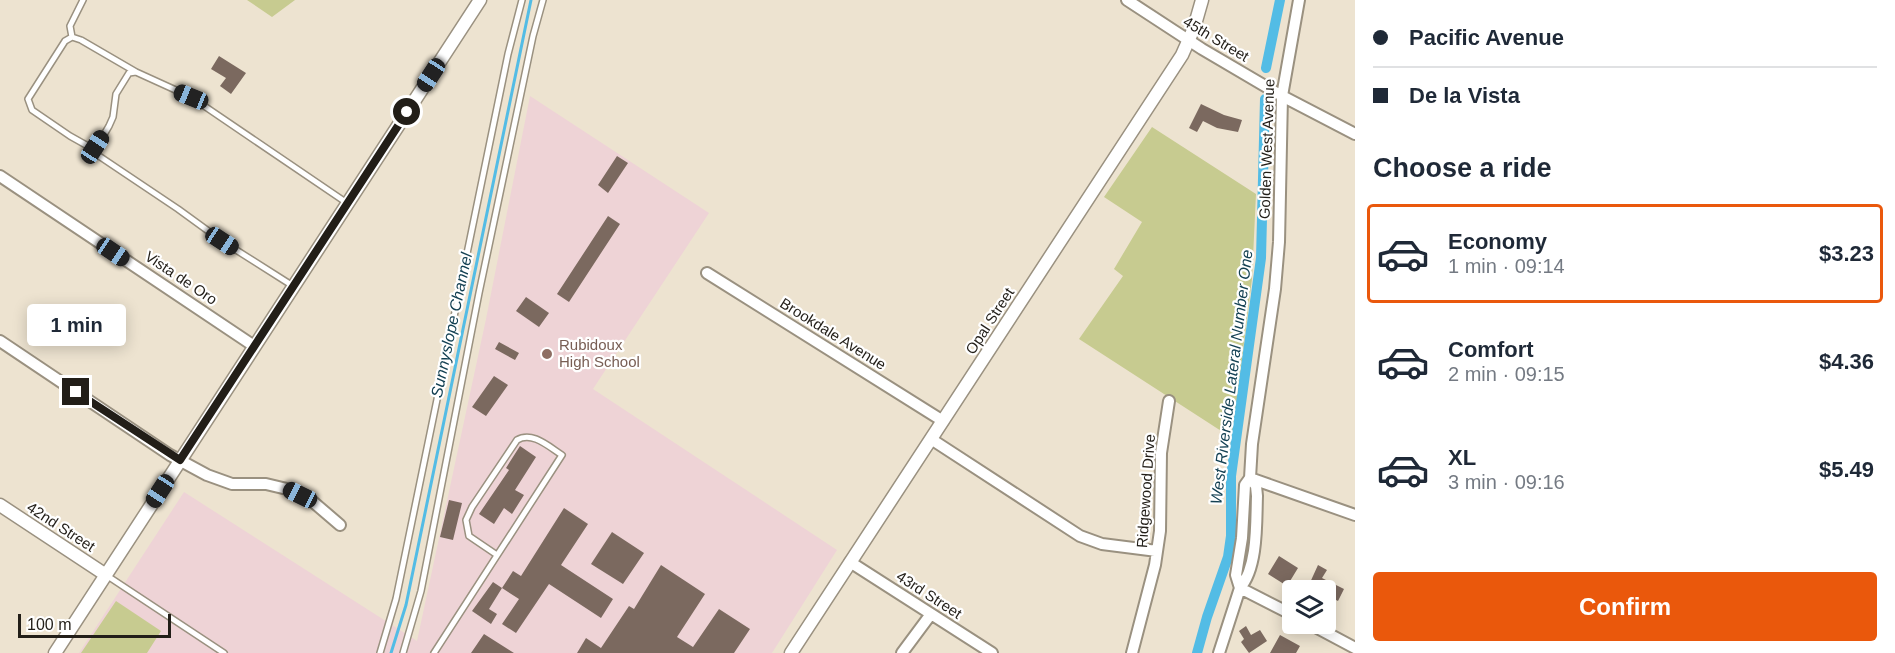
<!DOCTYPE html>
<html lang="en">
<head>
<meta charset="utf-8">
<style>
	:root { --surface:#fff; --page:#f2f2f3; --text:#1f2937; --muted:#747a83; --line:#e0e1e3; --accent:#ea580c }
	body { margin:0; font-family:Arial,sans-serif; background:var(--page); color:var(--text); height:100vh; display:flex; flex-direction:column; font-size:22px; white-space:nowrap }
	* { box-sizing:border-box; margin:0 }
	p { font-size:20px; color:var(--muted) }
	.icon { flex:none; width:33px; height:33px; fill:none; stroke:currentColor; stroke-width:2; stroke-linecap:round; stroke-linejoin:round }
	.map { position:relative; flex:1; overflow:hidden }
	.drawer { display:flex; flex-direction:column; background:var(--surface); width:540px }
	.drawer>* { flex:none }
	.banner { display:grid; align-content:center; height:132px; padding:0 18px; background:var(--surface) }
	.fabs { position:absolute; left:1282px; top:580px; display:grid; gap:12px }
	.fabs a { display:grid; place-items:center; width:54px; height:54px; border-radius:6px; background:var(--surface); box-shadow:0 3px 15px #0003; font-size:30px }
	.scale { position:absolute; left:18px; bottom:15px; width:153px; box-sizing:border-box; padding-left:6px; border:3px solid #221e18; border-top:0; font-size:16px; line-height:21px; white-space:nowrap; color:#221e18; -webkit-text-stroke:4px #fff; paint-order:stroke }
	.end { position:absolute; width:27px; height:27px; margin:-14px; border:8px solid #221e18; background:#fff; box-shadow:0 0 0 3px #fff }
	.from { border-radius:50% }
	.bubble { position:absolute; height:42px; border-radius:6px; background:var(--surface); box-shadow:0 3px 15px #0003; font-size:20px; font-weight:700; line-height:42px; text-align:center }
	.car { position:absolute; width:18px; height:36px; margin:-18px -9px; border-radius:8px; box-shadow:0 0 4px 2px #0007; background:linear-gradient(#222 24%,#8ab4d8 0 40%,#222 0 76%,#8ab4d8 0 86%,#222 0) }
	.banner b { display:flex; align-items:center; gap:21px; height:57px; font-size:22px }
	.banner b+b { border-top:2px solid var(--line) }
	.banner i { width:15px; height:15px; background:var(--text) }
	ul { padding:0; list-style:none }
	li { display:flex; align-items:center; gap:18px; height:99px; margin:0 12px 9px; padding:0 6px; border:3px solid transparent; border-radius:6px }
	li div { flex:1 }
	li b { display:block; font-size:22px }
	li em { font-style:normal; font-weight:700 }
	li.active { border-color:var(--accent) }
	li>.icon { width:54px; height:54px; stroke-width:1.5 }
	h2 { padding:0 18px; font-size:27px; line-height:72px }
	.cta { display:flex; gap:12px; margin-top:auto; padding:12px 18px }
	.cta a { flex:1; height:69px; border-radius:6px; background:var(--accent); color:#fff; font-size:24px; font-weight:700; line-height:69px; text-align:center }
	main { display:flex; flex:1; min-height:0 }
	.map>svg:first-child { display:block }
	.education { fill:#eed3d6 }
	.green { fill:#c7cb90 }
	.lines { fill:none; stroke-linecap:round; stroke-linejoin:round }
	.stream { stroke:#53bce5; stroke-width:3 }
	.canal { stroke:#53bce5; stroke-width:10 }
	.building { fill:#7b695f }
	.service-casing { stroke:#9a9180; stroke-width:8 }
	.minor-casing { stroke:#9a9180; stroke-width:14 }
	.tertiary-casing { stroke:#9a9180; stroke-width:15 }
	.service { stroke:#fff; stroke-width:5 }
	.minor { stroke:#fff; stroke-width:10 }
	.tertiary { stroke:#fff; stroke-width:12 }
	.route { stroke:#221e18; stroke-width:8 }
	.education-dot { fill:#8d6e63; stroke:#fff; stroke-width:2 }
	.labels { text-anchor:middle; stroke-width:4.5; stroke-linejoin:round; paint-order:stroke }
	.street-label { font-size:15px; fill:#221e18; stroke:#fff }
	.education-label { font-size:15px; fill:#785e54; stroke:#fff; text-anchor:start }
	.water-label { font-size:16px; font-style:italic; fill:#144153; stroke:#fff }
</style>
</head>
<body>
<main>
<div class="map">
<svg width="1355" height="653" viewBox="0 0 1355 653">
	<rect width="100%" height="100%" fill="#ede3d0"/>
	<path class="education" d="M530,96L709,213L593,389L837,550L772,653H79L184,492L417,641L486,319Z"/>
	<path class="green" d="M247,0H295L272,17Z
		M1152,127L1256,194L1252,279L1232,438L1079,339L1123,276L1114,269L1142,222L1104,197Z
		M116,601L161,631L147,653H81Z"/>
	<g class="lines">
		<path class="stream" d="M391,653L406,605L531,0"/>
		<path class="canal" d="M1266,68L1280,0
			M1197,653L1207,617L1228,557L1231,536V476L1261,258L1265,99"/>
	</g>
	<path class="building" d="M219,56L246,73L231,94L220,86L226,78L211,69Z
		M1201,104L1224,115L1242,120L1238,132L1217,128L1203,121L1197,132L1189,128Z
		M617,156L628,163L608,193L598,185Z
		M608,216L620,224L569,302L557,294Z
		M526,297L549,313L539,327L516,311Z
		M499,342L519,353L515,360L495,349Z
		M494,376L508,385L486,416L472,407Z
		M520,446L536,457L515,490L524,495L512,514L504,508L494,524L479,514L509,470L506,468Z
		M449,500L462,503L453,540L440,537Z
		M564,508L588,524L561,565L613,599L601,618L549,584L516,633L502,624L519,599L502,588L513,571L521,576Z
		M612,532L644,553L623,584L591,564Z
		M1279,556L1298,568L1287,586L1268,574Z
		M661,565L705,594L677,637L693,647L719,609L750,629L734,653H577L586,638L601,648L629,606L634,609Z
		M1318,565L1327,570L1322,578L1344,589L1338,601L1326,595V591H1316L1308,587Z
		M493,582L502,588L489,609L497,614L491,624L472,611Z
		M1246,626L1251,635L1260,630L1267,641L1249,653L1241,642L1244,639L1239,631Z
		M484,634L514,653H471Z
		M1280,635L1300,646L1296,653H1270Z"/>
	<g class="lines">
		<defs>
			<path id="service" d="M72,37L70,26L83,0
				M95,150L109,126L113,117L116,94L129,73L136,72
				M293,286L222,241L178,209L96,154L95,150L70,136L32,110L28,99L65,41L72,37L81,40L136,72L191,97L347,203
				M106,575L224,653
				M380,653L396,599L508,54L522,0
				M403,653L421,591L479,293L533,36L543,0
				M434,653L562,455C548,446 532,431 517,440L472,507L466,520L469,536L497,555"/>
			<path id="minor" d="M1127,0L1202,49L1282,96L1355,134
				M0,176L254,346
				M707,273L943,421
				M0,341L170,455L207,475L232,484H266L287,489L312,501L340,525
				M931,439L1080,536L1102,544L1157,551
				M1250,478L1355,515
				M850,562L992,653
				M1240,588L1236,575L1242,538L1245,485L1250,478L1252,444L1275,289L1279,242L1282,96L1299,0
				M1240,588L1293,615
				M1310,624L1355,648
				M902,653L931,614
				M1132,653L1155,565L1160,531L1161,453L1169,401
				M1219,653L1240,588C1258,567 1256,523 1257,496L1256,486L1250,478"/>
			<path id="tertiary" d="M0,505L106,575
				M55,653L480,0
				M791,653L1182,55L1194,28L1202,0"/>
		</defs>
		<use href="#service" class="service-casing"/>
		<use href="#minor" class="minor-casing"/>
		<use href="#tertiary" class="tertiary-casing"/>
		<use href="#service" class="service"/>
		<use href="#minor" class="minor"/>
		<use href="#tertiary" class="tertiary"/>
	</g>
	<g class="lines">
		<path class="route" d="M76,392L180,460L407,112"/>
	</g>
	<circle class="education-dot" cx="547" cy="354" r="6"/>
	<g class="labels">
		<g class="street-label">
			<text transform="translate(1216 39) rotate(31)" y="5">45th Street</text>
			<text transform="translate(1267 149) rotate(-88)" y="5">Golden West Avenue</text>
			<text transform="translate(181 278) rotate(34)" y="5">Vista de Oro</text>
			<text transform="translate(990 321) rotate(-57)" y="5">Opal Street</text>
			<text transform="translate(833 334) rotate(32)" y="5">Brookdale Avenue</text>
			<text transform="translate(1146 491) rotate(-86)" y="5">Ridgewood Drive</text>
			<text transform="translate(61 527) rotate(33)" y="5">42nd Street</text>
			<text transform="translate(929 595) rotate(33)" y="5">43rd Street</text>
		</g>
		<g class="education-label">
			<text x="559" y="350">Rubidoux<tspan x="559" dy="17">High School</tspan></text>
		</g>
		<g class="water-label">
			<text transform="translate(451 325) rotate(-78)" y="6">Sunnyslope Channel</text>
			<text transform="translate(1231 377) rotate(-83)" y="6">West Riverside Lateral Number One</text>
		</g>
	</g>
</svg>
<div class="fabs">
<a><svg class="icon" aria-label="layers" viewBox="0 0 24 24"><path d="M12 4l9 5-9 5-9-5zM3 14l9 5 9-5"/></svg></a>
</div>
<div class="scale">100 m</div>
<i class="end from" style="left:407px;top:112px"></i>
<i class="end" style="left:76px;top:392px"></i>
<div class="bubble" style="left:27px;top:304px;width:99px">1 min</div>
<i class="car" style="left:431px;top:75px;rotate:213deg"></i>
<i class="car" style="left:191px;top:97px;rotate:292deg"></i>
<i class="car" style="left:95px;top:147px;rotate:33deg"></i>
<i class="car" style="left:222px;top:241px;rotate:123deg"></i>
<i class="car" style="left:113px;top:252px;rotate:124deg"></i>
<i class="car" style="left:160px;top:491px;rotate:213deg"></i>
<i class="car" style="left:300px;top:495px;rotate:296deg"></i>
</div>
<section class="drawer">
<div class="banner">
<b><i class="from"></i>Pacific Avenue</b>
<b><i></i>De la Vista</b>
</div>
<h2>Choose a ride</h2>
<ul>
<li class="active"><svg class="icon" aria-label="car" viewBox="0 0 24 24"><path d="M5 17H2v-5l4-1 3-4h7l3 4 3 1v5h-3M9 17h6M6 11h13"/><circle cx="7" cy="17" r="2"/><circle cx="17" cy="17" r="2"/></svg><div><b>Economy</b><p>1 min · 09:14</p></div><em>$3.23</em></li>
<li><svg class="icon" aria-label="car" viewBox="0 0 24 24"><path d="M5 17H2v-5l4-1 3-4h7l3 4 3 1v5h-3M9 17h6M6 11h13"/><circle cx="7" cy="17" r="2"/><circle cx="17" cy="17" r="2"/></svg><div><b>Comfort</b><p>2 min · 09:15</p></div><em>$4.36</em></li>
<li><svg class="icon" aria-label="car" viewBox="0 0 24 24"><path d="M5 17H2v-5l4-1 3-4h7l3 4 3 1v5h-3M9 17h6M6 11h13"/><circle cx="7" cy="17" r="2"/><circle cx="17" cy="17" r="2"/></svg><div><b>XL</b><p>3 min · 09:16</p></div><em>$5.49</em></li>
</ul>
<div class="cta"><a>Confirm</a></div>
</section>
</main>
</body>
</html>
